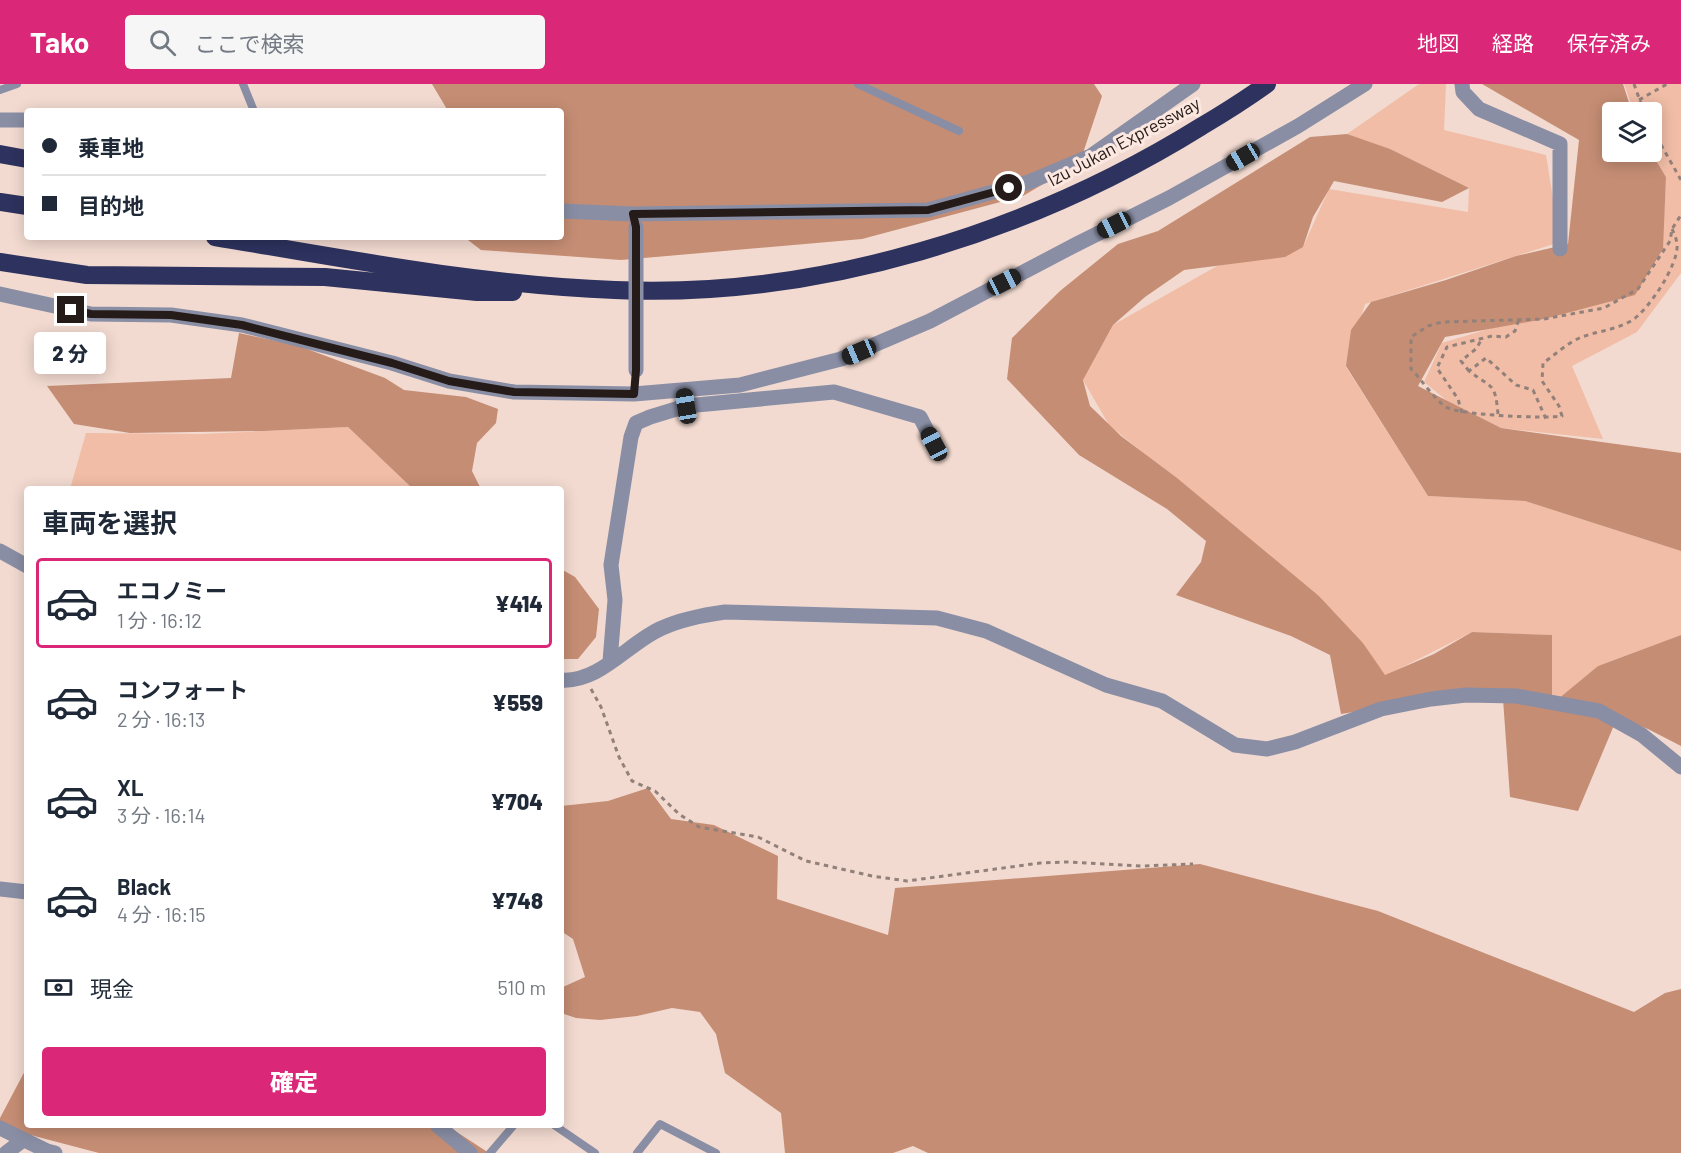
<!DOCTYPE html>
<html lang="ja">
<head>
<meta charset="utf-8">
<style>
	:root { --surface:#fff; --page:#f6f6f7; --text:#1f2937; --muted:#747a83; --line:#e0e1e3; --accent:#db2777 }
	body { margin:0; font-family:Barlow,"Noto Sans JP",sans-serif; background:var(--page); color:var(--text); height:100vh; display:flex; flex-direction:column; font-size:22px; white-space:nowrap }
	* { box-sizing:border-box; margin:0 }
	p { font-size:20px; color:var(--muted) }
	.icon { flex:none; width:33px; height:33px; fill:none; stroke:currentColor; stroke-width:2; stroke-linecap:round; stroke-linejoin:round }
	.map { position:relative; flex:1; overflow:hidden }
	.drawer { position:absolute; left:24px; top:402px; width:540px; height:642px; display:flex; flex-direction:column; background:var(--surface); border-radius:6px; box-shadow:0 3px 15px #0003 }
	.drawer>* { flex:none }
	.top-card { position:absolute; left:24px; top:24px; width:540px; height:132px; border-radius:6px; box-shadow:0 3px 15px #0003; display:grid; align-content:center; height:132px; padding:0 18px; background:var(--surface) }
	.buttons { position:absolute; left:1602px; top:18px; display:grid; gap:12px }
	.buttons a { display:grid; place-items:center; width:60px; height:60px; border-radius:6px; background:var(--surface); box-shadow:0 3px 15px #0003; font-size:30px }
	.end { position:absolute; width:27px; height:27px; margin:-14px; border:8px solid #251c19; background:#fff; box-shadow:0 0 0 3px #fff }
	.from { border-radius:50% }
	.bubble { position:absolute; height:42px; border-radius:6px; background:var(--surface); box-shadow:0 3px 15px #0003; font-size:20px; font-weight:800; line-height:42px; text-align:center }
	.car { position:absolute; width:18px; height:36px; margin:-18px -9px; border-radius:8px; box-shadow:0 0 4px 2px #0007; background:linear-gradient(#222 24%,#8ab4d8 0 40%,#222 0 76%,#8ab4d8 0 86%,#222 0) }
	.top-card b { display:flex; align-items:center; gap:21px; height:57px; font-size:22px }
	.top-card b+b { border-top:2px solid var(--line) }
	.top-card i { width:15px; height:15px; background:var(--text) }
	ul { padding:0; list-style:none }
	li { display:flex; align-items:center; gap:18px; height:90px; margin:0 12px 9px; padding:0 6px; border:3px solid transparent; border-radius:6px }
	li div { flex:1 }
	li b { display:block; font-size:22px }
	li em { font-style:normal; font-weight:800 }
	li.current { border-color:var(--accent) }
	li>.icon { width:54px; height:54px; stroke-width:1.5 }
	h2 { padding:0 18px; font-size:27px; line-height:72px }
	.pay { display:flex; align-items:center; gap:15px; height:66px; padding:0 18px; font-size:22px }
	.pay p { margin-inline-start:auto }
	.primary-button { display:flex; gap:12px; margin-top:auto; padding:12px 18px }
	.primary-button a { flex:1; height:69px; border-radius:6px; background:var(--accent); color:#fff; font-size:24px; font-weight:800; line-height:69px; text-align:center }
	header { display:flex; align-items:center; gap:36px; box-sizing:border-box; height:84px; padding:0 30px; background:var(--accent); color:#fff }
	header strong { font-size:28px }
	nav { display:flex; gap:33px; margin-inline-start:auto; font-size:21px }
	.search { width:420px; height:54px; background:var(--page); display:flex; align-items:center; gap:15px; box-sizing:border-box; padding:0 21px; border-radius:6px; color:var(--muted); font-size:22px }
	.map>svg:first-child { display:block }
	.green { fill:#f1bda6 }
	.forest { fill:#c58d74 }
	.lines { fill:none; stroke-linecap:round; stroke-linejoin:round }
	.path { stroke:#92817a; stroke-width:3; stroke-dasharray:4.5 4.5; stroke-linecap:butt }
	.service { stroke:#898ea5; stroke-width:8 }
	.minor { stroke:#898ea5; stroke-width:15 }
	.motorway { stroke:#2d325e; stroke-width:18 }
	.minor-bridge { stroke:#898ea5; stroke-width:15 }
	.route { stroke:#251c19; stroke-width:8 }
	.labels { text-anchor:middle; stroke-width:6; stroke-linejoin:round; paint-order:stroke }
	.street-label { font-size:18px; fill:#251c19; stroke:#fce8e0 }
</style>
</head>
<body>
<header>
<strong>Tako</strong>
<div class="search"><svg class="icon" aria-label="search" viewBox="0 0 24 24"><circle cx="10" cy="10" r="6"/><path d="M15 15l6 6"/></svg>ここで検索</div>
<nav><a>地図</a><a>経路</a><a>保存済み</a></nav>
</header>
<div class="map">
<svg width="1681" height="1069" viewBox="0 0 1681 1069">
	<rect width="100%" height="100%" fill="#f2dad0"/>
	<path class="green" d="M1419,0H1446L1444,46L1546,71L1560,158L1365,220L1346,283L1428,412L1525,417L1681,467V551L1598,582L1552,620L1551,551L1472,548L1385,592L1363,559L1319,512L1109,341L1083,296L1113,241L1217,182L1303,163L1329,105L1468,128L1469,104L1347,50Z
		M1624,0H1681V189L1637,248L1572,282L1603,355L1501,344L1462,329L1424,298L1442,259L1643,198L1662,167L1666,93L1651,68L1652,28H1634Z
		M348,343L413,405H70L86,349L202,350Z"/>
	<path class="forest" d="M432,0H1094L1102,12L1080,78L1023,112L862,155L621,176L481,166L464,153H561V27H448Z
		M1482,0H1623L1632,28H1612V68H1651L1666,93L1663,165L1635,211L1544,235L1445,253L1418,302L1501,344L1681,369V467L1525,417L1428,412L1346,282L1351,246L1371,218L1446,196L1516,172L1568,160L1579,56Z
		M1347,50L1390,65L1469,104L1442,118L1334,97L1313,133L1303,163L1285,173L1184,186L1145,213L1113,241L1083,296L1090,322L1121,352L1177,394L1319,512L1363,559L1385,591L1434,570L1472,548L1552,551V619L1440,614L1341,630L1330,571L1291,552L1176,511L1201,478L1206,457L1167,425L1079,371L1007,295L1012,254L1060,207L1118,160L1158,147L1310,53Z
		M239,249L299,262L385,294L404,306L466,313L498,325L496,339L477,359L472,387L481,405H413L348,343L264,347L130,349L74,340L47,302L231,294Z
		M561,485L575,493L599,525L596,553L578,575H561Z
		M1681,551V662L1648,645L1617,634L1578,727L1510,713L1503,615L1552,620L1598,582Z
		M648,704L671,735L714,741L778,772L777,815L888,851L895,804L1200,780L1378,827L1634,928L1665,909L1681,905V1069H928L913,1062L893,1069H785L781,1029L725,989L716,950L700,928L672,924L637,932L600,936L576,934L561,929L563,903L585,893L573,855L561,847V722L608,717Z
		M27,983V1041H446L489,1069H99L0,1043V1034Z"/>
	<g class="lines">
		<path class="path" d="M1634,0L1644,28
			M1639,16L1667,0
			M1652,45L1681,96
			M1672,145C1674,149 1676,154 1677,159C1680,179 1648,227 1631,237C1615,246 1598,247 1582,253C1568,258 1555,271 1543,279L1542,297L1559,322L1562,332C1545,335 1458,331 1446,323C1436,317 1420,294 1411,285V253L1428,242L1442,238L1544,235L1604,224L1638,205L1670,157L1672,145L1681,131
			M1469,287L1461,277L1477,264L1481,256
			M1462,329L1458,315L1437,284L1447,263L1492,252L1506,253L1515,247L1519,235
			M1498,330C1495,297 1492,305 1469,287L1486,274L1516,301L1533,306L1546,335
			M591,605L601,623L619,673L632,697L655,707L679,730L699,743L758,753L806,777L872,792L907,797L1040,779L1067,778L1142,782L1193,780"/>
		<path class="service" d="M243,0L254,27
			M858,0L959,47
			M0,6L17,0
			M554,1041L595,1069
			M490,1069L514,1041
			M637,1069L660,1040L716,1069"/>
		<path class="minor" d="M1462,0L1463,8L1479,25L1560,60V165
			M0,36H27
			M561,127L633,130L928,126L1029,98L1091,72L1193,0
			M0,210L91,230L171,231L242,241L392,279L449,297L514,308L634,310L740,301L841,275L930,237L1077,160L1169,114L1298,42L1365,0
			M0,467L27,482
			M610,577L615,516L611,481L631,353L636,339L650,333L686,322L834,308L920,333L934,360
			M561,596C600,599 629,558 662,544C682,535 703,531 725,528L937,534L986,547L1106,601L1162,617L1235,661L1267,665L1295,658L1381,625L1431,615L1466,611L1516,612L1599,627L1642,651L1681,683
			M0,805L27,808
			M437,1041L470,1069
			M0,1044L47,1067L55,1069
			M6,1069L23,1056"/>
		<path class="motorway" d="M0,70L27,75
			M0,118L27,122
			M215,153C346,175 481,201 615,206C818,215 1030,149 1202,42C1224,29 1246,15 1267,0
			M0,178L87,191L325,193L477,208H513"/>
		<path class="minor-bridge" d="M636,286V143"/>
	</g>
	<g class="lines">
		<path class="route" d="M71,226L91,230L171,231L242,241L392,279L449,297L514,308L634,310L636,286V143L633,130L928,126L1009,104"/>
	</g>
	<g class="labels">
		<g class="street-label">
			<text transform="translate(1124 58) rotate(-28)" y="6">Izu Jukan Expressway</text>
		</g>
	</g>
</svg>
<div class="buttons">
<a><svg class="icon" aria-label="layers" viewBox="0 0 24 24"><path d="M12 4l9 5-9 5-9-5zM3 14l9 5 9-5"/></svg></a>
</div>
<i class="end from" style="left:1009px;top:104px"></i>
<i class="end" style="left:71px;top:226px"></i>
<div class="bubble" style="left:34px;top:248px;width:72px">2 分</div>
<i class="car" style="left:1243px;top:73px;rotate:240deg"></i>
<i class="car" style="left:1114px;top:141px;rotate:243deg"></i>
<i class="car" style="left:1004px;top:198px;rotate:63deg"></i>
<i class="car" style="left:859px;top:268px;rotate:247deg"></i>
<i class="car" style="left:686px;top:322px;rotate:351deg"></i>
<i class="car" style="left:934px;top:360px;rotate:332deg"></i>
<div class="top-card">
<b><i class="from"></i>乗車地</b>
<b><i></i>目的地</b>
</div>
<section class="drawer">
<h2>車両を選択</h2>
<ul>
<li class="current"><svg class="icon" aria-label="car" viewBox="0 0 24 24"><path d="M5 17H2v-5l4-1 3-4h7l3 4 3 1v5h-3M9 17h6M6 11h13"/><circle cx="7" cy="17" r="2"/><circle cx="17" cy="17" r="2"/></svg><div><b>エコノミー</b><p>1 分 · 16:12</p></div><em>¥414</em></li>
<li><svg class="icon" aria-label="car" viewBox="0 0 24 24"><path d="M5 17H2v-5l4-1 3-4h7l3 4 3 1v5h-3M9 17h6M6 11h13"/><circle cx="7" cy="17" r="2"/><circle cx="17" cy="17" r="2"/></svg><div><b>コンフォート</b><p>2 分 · 16:13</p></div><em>¥559</em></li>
<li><svg class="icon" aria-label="car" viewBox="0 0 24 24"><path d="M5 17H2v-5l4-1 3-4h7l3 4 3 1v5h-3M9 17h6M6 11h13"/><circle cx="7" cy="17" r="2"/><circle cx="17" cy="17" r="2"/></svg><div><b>XL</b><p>3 分 · 16:14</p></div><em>¥704</em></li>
<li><svg class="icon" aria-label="car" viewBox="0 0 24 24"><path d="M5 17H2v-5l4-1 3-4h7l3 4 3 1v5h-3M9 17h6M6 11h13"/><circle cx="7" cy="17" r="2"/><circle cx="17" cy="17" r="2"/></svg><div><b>Black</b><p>4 分 · 16:15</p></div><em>¥748</em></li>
</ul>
<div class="pay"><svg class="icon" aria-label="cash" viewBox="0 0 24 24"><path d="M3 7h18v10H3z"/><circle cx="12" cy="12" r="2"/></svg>現金<p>510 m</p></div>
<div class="primary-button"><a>確定</a></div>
</section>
</div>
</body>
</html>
